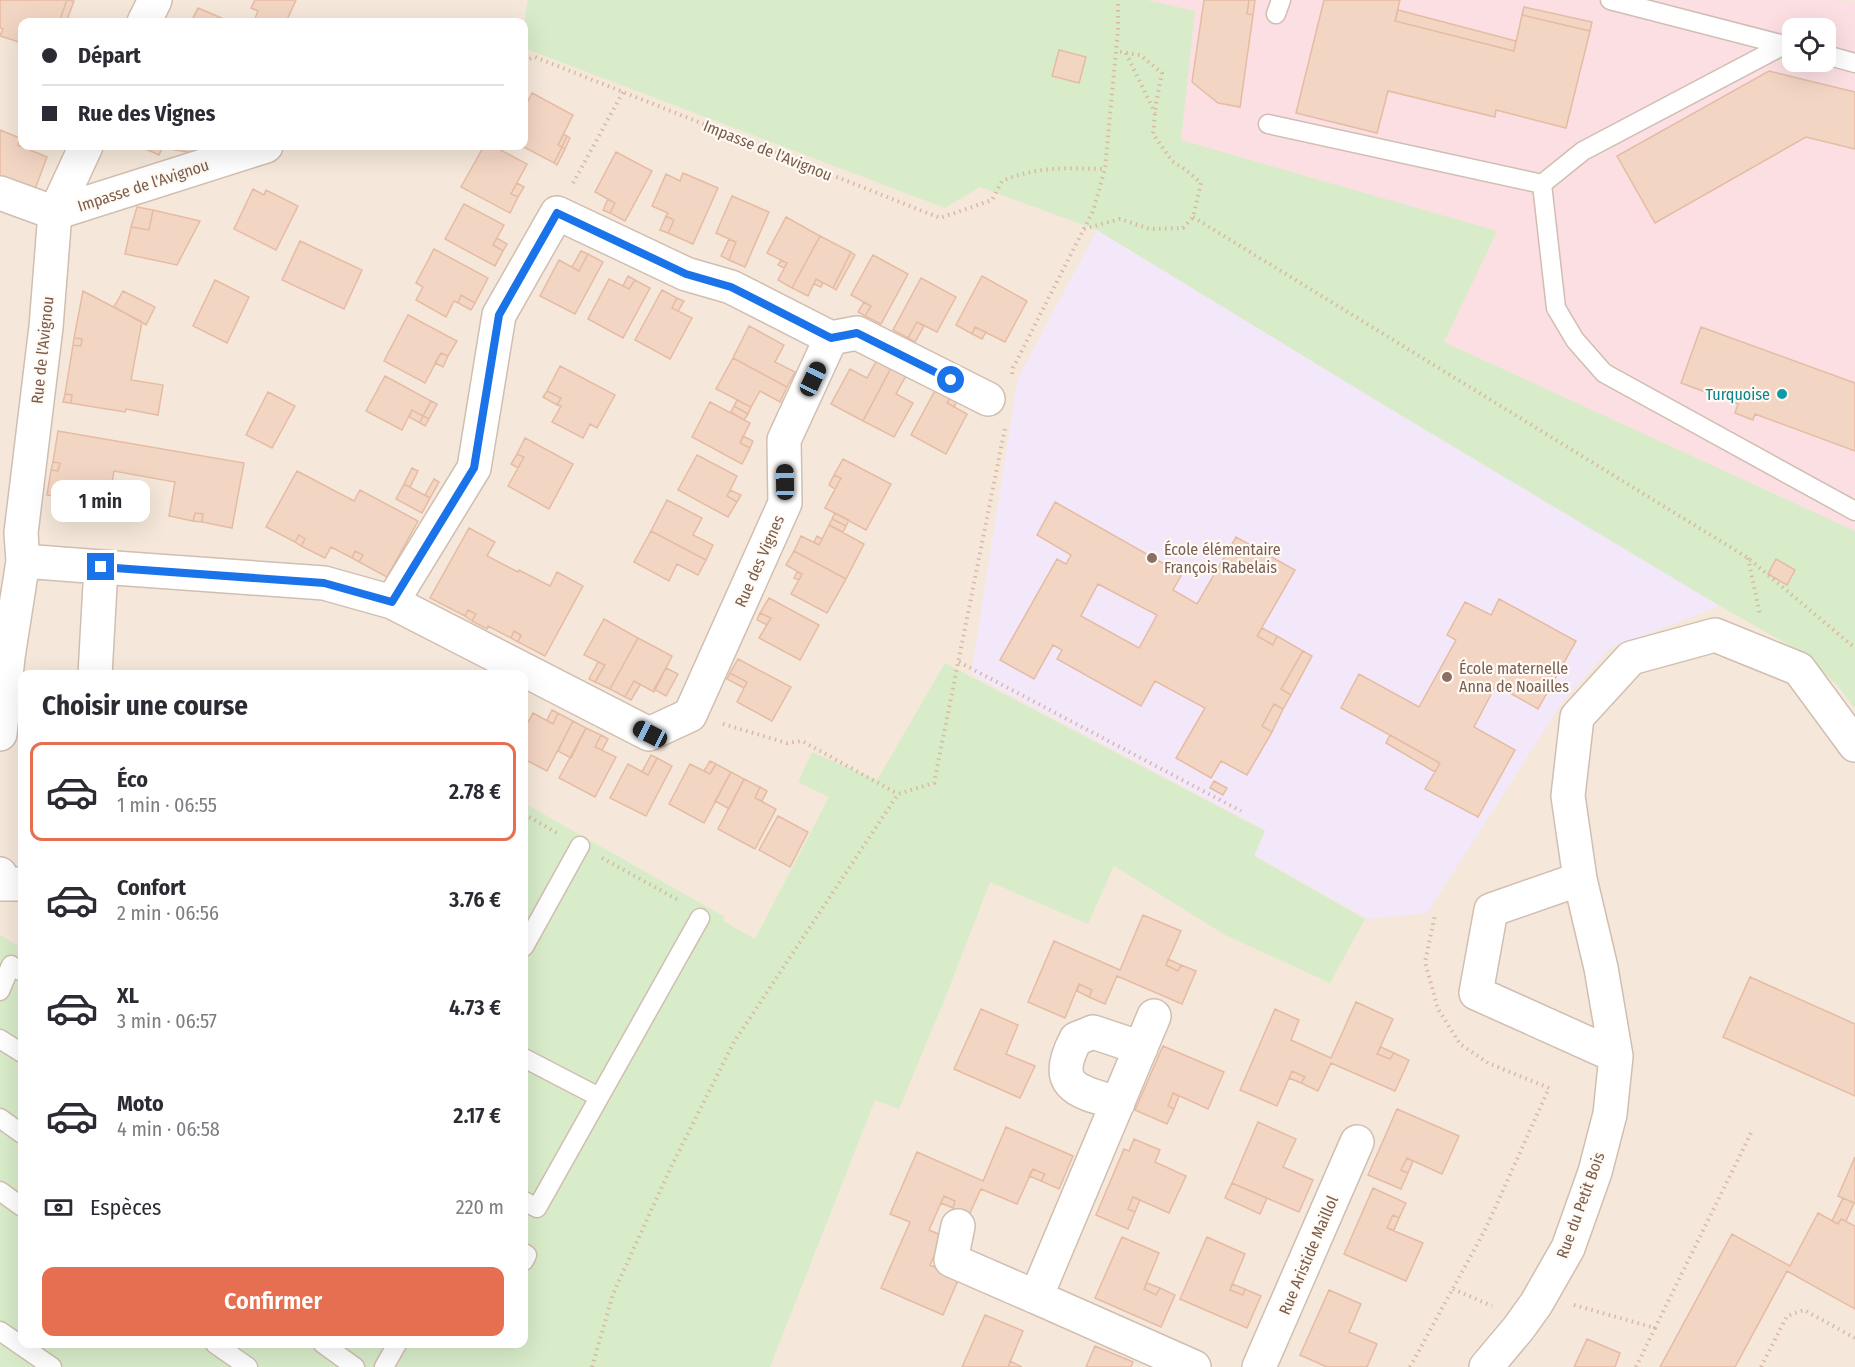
<!DOCTYPE html>
<html lang="fr">
<head>
<meta charset="utf-8">
<style>
	:root { --surface:#fff; --page:#f2f2f3; --text:#2b2b33; --muted:#7c7c81; --line:#e1e1e2; --accent:#e76f51 }
	body { margin:0; font-family:"Fira Sans Condensed",sans-serif; background:var(--page); color:var(--text); height:100vh; display:flex; flex-direction:column; font-size:22px; white-space:nowrap }
	* { box-sizing:border-box; margin:0 }
	p { font-size:20px; color:var(--muted) }
	.icon { flex:none; width:33px; height:33px; fill:none; stroke:currentColor; stroke-width:2; stroke-linecap:round; stroke-linejoin:round }
	.map { position:relative; flex:1; overflow:hidden }
	.sheet { position:absolute; left:18px; top:670px; width:510px; height:678px; display:flex; flex-direction:column; background:var(--surface); border-radius:12px; box-shadow:0 6px 24px #0002 }
	.sheet>* { flex:none }
	.hud { position:absolute; left:18px; top:18px; width:510px; height:132px; border-radius:12px; box-shadow:0 6px 24px #0002; display:grid; align-content:center; height:132px; padding:0 24px; background:var(--surface) }
	.tools { position:absolute; left:1782px; top:18px; display:grid; gap:12px }
	.tools a { display:grid; place-items:center; width:54px; height:54px; border-radius:12px; background:var(--surface); box-shadow:0 6px 24px #0002; font-size:30px }
	.end { position:absolute; width:27px; height:27px; margin:-14px; border:8px solid #1a73e8; background:#fff; box-shadow:0 0 0 3px #fff }
	.from { border-radius:50% }
	.bubble { position:absolute; height:42px; border-radius:12px; background:var(--surface); box-shadow:0 6px 24px #0002; font-size:20px; font-weight:600; line-height:42px; text-align:center }
	.car { position:absolute; width:18px; height:36px; margin:-18px -9px; border-radius:8px; box-shadow:0 0 4px 2px #0007; background:linear-gradient(#222 24%,#8ab4d8 0 40%,#222 0 76%,#8ab4d8 0 86%,#222 0) }
	.hud b { display:flex; align-items:center; gap:21px; height:57px; font-size:22px }
	.hud b+b { border-top:2px solid var(--line) }
	.hud i { width:15px; height:15px; background:var(--text) }
	ul { padding:0; list-style:none }
	li { display:flex; align-items:center; gap:18px; height:99px; margin:0 12px 9px; padding:0 12px; border:3px solid transparent; border-radius:12px }
	li div { flex:1 }
	li b { display:block; font-size:22px }
	li em { font-style:normal; font-weight:600 }
	li.active { border-color:var(--accent) }
	li>.icon { width:54px; height:54px; stroke-width:1.5 }
	h2 { padding:0 24px; font-size:27px; line-height:72px }
	.pay { display:flex; align-items:center; gap:15px; height:66px; padding:0 24px; font-size:22px }
	.pay p { margin-inline-start:auto }
	.action { display:flex; gap:12px; margin-top:auto; padding:12px 24px }
	.action a { flex:1; height:69px; border-radius:12px; background:var(--accent); color:#fff; font-size:24px; font-weight:600; line-height:69px; text-align:center }
	.map>svg:first-child { display:block }
	.residential { fill:#f5e8da; fill-rule:evenodd }
	.education { fill:#f3e8fa }
	.medical { fill:#fbdfe3; fill-rule:evenodd }
	.green { fill:#d8ecc9 }
	.building { fill:#f3d5c3; stroke:#e6bba3; stroke-width:1.5; fill-rule:evenodd }
	.lines { fill:none; stroke-linecap:round; stroke-linejoin:round }
	.lane-casing { stroke:#d1beb0; stroke-width:21 }
	.street-casing { stroke:#d1beb0; stroke-width:36 }
	.path { stroke:#d9b8a5; stroke-width:4; stroke-dasharray:1.5 4.5; stroke-linecap:butt }
	.lane { stroke:#fff; stroke-width:18 }
	.street { stroke:#fff; stroke-width:33 }
	.route { stroke:#1a73e8; stroke-width:8 }
	.culture-dot { fill:#0f9aa8; stroke:#fffaf3; stroke-width:2 }
	.education-dot { fill:#8d6e63; stroke:#fffaf3; stroke-width:2 }
	.labels { text-anchor:middle; stroke-width:4.5; stroke-linejoin:round; paint-order:stroke }
	.street-label { font-size:16px; fill:#7a5c4d; stroke:#fffaf3 }
	.culture-label { font-size:16px; fill:#0d838f; stroke:#fffaf3; text-anchor:end }
	.education-label { font-size:16px; fill:#785e54; stroke:#fffaf3; text-anchor:start }
</style>
</head>
<body>
<div class="map">
<svg width="1855" height="1367" viewBox="0 0 1855 1367">
	<rect width="100%" height="100%" fill="#fdf6ec"/>
	<path class="residential" d="M0,0H1855V1367H0ZM22,22H524V146H22ZM1792,28H1826V62H1792ZM22,675H524V1344H22Z"/>
	<path class="education" d="M1097,230L1379,402L1720,606L1610,648L1562,703L1427,913L1368,919L1254,855L1265,830L971,674L1018,378Z"/>
	<path class="medical" d="M1147,0H1841L1855,4V531L1444,342L1496,231L1181,140L1195,11ZM1792,28H1826V62H1792Z"/>
	<path class="green" d="M528,0H1147L1195,11L1181,140L1497,231L1444,342L1855,531V709L1838,686L1805,654L1720,606L1379,402L1097,230L980,187L945,208L529,50C523,31 524,19 528,0Z
		M945,663L1265,831L1254,856L1365,919L1330,983L1227,936L1114,866L1088,924L990,882L948,991L899,1109L875,1100L770,1367H0V935L22,948V1344H524V803L725,917L723,921L755,939L829,797L798,782L812,752L877,780Z"/>
	<path class="building" d="M0,0H67L59,22H22V43L0,36L3,29L0,28Z
		M67,0L74,1L66,22H59Z
		M255,0H296L286,22L276,19L274,22L254,21L258,11L251,8Z
		M1204,0H1249L1247,14L1253,15L1240,107L1218,103L1192,82Z
		M1249,0H1255L1253,15L1247,14Z
		M1324,0H1400L1395,21L1514,51L1522,15L1590,31L1566,128L1496,110L1495,117L1388,91L1377,133L1296,113Z
		M1524,7L1592,22L1590,31L1522,15Z
		M198,8L231,22H191Z
		M1398,10L1516,41L1514,51L1395,21Z
		M1059,50L1086,57L1079,83L1052,76Z
		M1769,71L1855,92V149L1806,137L1655,223L1617,156Z
		M532,93L573,115L558,145L562,147L554,163L522,146L524,109Z
		M0,130L20,138L18,145L47,157L35,189L0,177Z
		M564,134L567,136L562,147L558,145Z
		M567,136L570,138L565,149L562,147Z
		M139,146H163L159,155Z
		M171,146H214L209,156L170,149Z
		M484,146H493L527,164L511,194L518,197L510,213L461,187Z
		M562,147L565,149L557,165L554,163Z
		M616,152L652,171L625,221L610,213L615,203L595,192Z
		M683,173L718,188L693,244L668,233L674,220L666,216L668,213L652,206L666,174L680,181Z
		M517,183L524,187L518,197L511,194Z
		M253,189L264,195L266,190L298,206L276,250L234,229Z
		M732,196L769,212L745,267L729,260L736,242L716,233Z
		M608,199L615,203L610,213L603,210Z
		M464,204L504,225L493,245L503,251L495,266L445,239Z
		M137,207L153,210L149,230L131,227Z
		M153,210L200,221L177,265L125,254L131,227L149,230Z
		M666,216L674,220L668,233L660,230Z
		M786,217L820,236L792,288L778,280L787,263L767,253Z
		M820,236L851,252L833,288L816,279L808,296L792,288Z
		M497,238L507,244L503,251L493,245Z
		M729,239L736,242L729,260L721,256Z
		M300,241L362,270L344,309L282,280Z
		M434,249L488,278L475,303L461,295L458,303L454,301L446,317L416,300L423,287L416,283Z
		M581,251L588,254L579,271L572,267Z
		M851,252L855,255L836,290L833,288Z
		M588,254L603,262L575,314L540,296L559,260L579,271Z
		M873,255L908,274L881,324L865,316L871,306L851,295Z
		M781,260L787,263L784,268L778,265Z
		M628,276L635,280L629,289L623,286Z
		M982,276L1027,301L1005,342L975,327L972,334L956,325Z
		M921,278L956,297L937,332L917,322L908,338L893,330Z
		M609,279L629,289L635,280L650,288L623,338L588,319Z
		M816,279L823,283L821,287L814,284Z
		M215,280L249,297L227,343L193,326Z
		M662,290L677,298L672,308L692,318L670,359L635,340Z
		M83,291L142,322L131,380L163,385L158,415L126,409L125,412L63,402L71,403L72,395L65,394L73,345L81,346L82,339L74,338Z
		M123,291L155,307L146,325L114,307Z
		M461,295L475,303L471,310L458,303Z
		M677,298L684,301L678,311L672,308Z
		M864,302L871,306L865,316L858,312Z
		M408,315L457,341L448,356L441,353L425,383L384,361Z
		M917,322L924,326L915,342L908,338Z
		M749,326L784,345L775,362L795,372L787,387L733,358Z
		M975,327L986,332L982,339L972,334Z
		M1701,327L1855,383V451L1755,414L1753,420L1735,413L1738,404L1681,383Z
		M74,338L82,339L81,346L73,345Z
		M441,353L448,356L443,367L435,363Z
		M733,358L787,387L780,402L760,391L751,407L716,389Z
		M878,358L892,366L863,421L831,404L850,369L867,378Z
		M560,366L615,395L597,428L590,424L583,438L552,422L561,406L557,405L561,398L547,391Z
		M892,366L907,374L896,394L913,403L894,437L863,421Z
		M385,376L431,401L423,416L412,410L402,430L366,411Z
		M938,385L953,393L947,403L967,414L946,454L911,435Z
		M547,391L561,398L557,405L543,397Z
		M268,392L295,406L272,448L246,435Z
		M953,393L959,397L954,407L947,403Z
		M65,394L72,395L71,403L63,402Z
		M737,400L751,407L748,414L734,406Z
		M431,401L437,404L429,419L423,416Z
		M710,402L750,423L740,443L750,448L742,464L692,437Z
		M734,406L748,414L744,420L731,412Z
		M412,410L423,416L420,423L409,417Z
		M423,416L429,419L425,426L420,423Z
		M58,431L244,463L232,528L202,522L203,514L195,513L193,521L169,516L175,482L114,471L108,506L47,495L51,470L58,471L60,463L53,462Z
		M743,436L753,441L750,448L740,443Z
		M525,438L573,464L549,509L508,486L524,457L517,454Z
		M517,454L524,457L518,468L511,464Z
		M697,455L737,476L727,496L737,502L728,517L678,490Z
		M843,459L891,484L866,530L825,508L841,478L834,475Z
		M53,462L60,463L58,471L51,470Z
		M412,468L418,471L410,487L404,484Z
		M297,471L354,501L360,490L418,521L387,577L359,562L363,555L355,551L352,558L331,547L325,558L301,546L305,539L299,535L295,542L266,527Z
		M834,475L841,478L835,489L829,485Z
		M434,479L439,482L430,498L425,495Z
		M404,484L430,498L422,513L396,499Z
		M730,490L741,495L737,502L727,496Z
		M667,500L702,518L693,535L713,545L706,560L651,531Z
		M1055,502L1182,574L1173,590L1197,604L1236,537L1295,570L1257,636L1273,645L1277,636L1303,651L1281,689L1291,695L1283,709L1274,704L1262,726L1272,732L1247,775L1221,761L1211,778L1176,758L1205,708L1155,681L1141,706L1057,659L1062,650L1053,645L1034,679L1000,660L1057,559L1066,564L1071,555L1037,535ZM1098,584L1157,615L1139,648L1081,616Z
		M195,513L203,514L202,522L193,521Z
		M835,513L849,520L846,526L832,519Z
		M832,519L846,526L843,532L829,525Z
		M829,525L864,544L846,579L794,551L801,536L819,545Z
		M469,528L495,542L487,556L518,572L519,570L550,586L557,572L583,586L545,656L518,642L521,635L514,631L511,638L488,626L487,629L472,621L476,614L468,610L465,616L430,598Z
		M651,531L706,560L698,575L677,564L669,581L634,562Z
		M299,535L305,539L301,546L295,542Z
		M817,536L822,539L819,545L814,542Z
		M355,551L363,555L359,562L352,558Z
		M794,551L846,579L827,613L791,594L802,574L786,565Z
		M1776,559L1795,570L1787,585L1768,574Z
		M797,572L802,574L799,580L794,578Z
		M769,598L819,625L800,660L759,638L771,618L760,613Z
		M1499,599L1576,641L1538,709L1496,685L1474,727L1515,750L1478,817L1425,789L1440,763L1341,708L1359,674L1419,707L1456,640L1447,635L1465,602L1491,615Z
		M468,610L476,614L472,621L465,616Z
		M760,613L771,618L767,625L757,620Z
		M604,619L638,638L610,689L595,682L605,665L584,655Z
		M1262,628L1277,636L1273,645L1257,636Z
		M514,631L521,635L518,642L511,638Z
		M638,638L672,656L654,692L634,681L625,697L610,689Z
		M1303,651L1312,656L1291,695L1281,689Z
		M738,659L791,687L772,721L737,702L747,682L730,673Z
		M598,662L605,665L595,682L589,679Z
		M666,668L678,674L666,696L654,689Z
		M730,673L747,682L744,688L727,679Z
		M634,681L640,685L631,700L625,697Z
		M1274,704L1283,709L1272,732L1262,726Z
		M552,710L558,713L553,724L547,720Z
		M533,713L553,724L558,713L573,721L547,771L524,759V730Z
		M573,721L586,728L571,758L558,751Z
		M586,728L601,735L595,747L616,757L595,797L559,778Z
		M601,735L608,739L602,750L595,747Z
		M1390,735L1440,763L1435,772L1386,743Z
		M651,755L657,758L648,775L642,772Z
		M657,758L672,766L646,816L610,798L628,764L648,775Z
		M710,761L716,764L710,774L704,771Z
		M690,764L710,774L716,764L731,772L704,823L669,804Z
		M731,772L744,779L729,809L715,801Z
		M744,779L760,787L755,798L776,809L755,849L718,829Z
		M1214,781L1227,788L1223,795L1210,788Z
		M760,787L767,791L762,801L755,798Z
		M778,816L808,832L790,867L759,850Z
		M1143,915L1181,931L1166,965L1178,971L1181,965L1196,971L1182,1004L1117,976L1105,1004L1089,997L1092,990L1079,984L1065,1018L1028,1002L1054,941L1120,970Z
		M1168,959L1181,965L1178,971L1166,965Z
		M1750,977L1855,1024V1096L1723,1037Z
		M1079,984L1092,990L1089,997L1077,991Z
		M1356,1002L1393,1019L1377,1054L1390,1059L1394,1053L1409,1060L1395,1091L1331,1063L1318,1091L1301,1083L1305,1077L1292,1071L1277,1106L1240,1090L1275,1009L1299,1020L1291,1040L1331,1058Z
		M981,1009L1018,1025L1006,1054L1035,1066L1020,1098L954,1069Z
		M1163,1046L1224,1072L1208,1109L1173,1093L1168,1106L1174,1109L1167,1124L1135,1110Z
		M1381,1047L1394,1053L1390,1059L1377,1054Z
		M1292,1071L1305,1077L1301,1083L1289,1078Z
		M1173,1093L1179,1096L1174,1109L1168,1106Z
		M1397,1109L1459,1136L1442,1174L1407,1158L1401,1170L1408,1173L1401,1189L1368,1175Z
		M1258,1122L1296,1139L1283,1167L1313,1180L1299,1212L1232,1183Z
		M1006,1127L1073,1156L1059,1189L1041,1181L1045,1174L1033,1169L1017,1204L981,1189L969,1215L953,1208L955,1201L944,1196L929,1230L943,1236L930,1265L959,1278L943,1315L881,1288L910,1222L890,1214L917,1152L983,1181Z
		M1134,1139L1160,1150L1155,1162L1186,1176L1169,1213L1133,1197L1128,1209L1135,1212L1128,1229L1096,1215L1124,1149L1129,1151Z
		M1855,1157V1203L1838,1196Z
		M1407,1158L1413,1161L1408,1173L1401,1170Z
		M1033,1169L1045,1174L1041,1181L1029,1176Z
		M1232,1183L1267,1198L1260,1214L1225,1198Z
		M1373,1188L1406,1203L1399,1218L1393,1215L1387,1228L1423,1243L1406,1281L1344,1254Z
		M944,1196L955,1201L953,1208L941,1203Z
		M1133,1197L1140,1200L1135,1212L1128,1209Z
		M1843,1198L1854,1203L1846,1221L1841,1219L1838,1224L1832,1221Z
		M1818,1213L1838,1224L1841,1219L1855,1226V1309L1787,1271L1735,1367H1660L1732,1234L1790,1266Z
		M1393,1215L1399,1218L1394,1230L1387,1228Z
		M1122,1237L1159,1253L1144,1289L1156,1295L1160,1288L1175,1295L1161,1327L1095,1298Z
		M1207,1237L1245,1254L1230,1290L1243,1295L1245,1289L1261,1296L1247,1328L1180,1299Z
		M1147,1283L1160,1288L1156,1295L1144,1289Z
		M1232,1284L1245,1289L1243,1295L1230,1290Z
		M1329,1290L1361,1304L1349,1332L1377,1344L1367,1367H1327L1300,1355Z
		M985,1315L1023,1331L1008,1367H962Z
		M1587,1339L1620,1353L1615,1367H1574Z
		M1095,1346L1133,1362L1131,1367H1086Z
		M1010,1361L1022,1367H1008Z"/>
	<g class="lines">
		<defs>
			<path id="lane" d="M1610,0L1788,46
				M1276,14L1281,0
				M1826,55L1855,63
				M1268,124L1542,184L1583,151L1784,45
				M1542,184L1556,308L1575,340L1604,373L1855,511
				M524,947L580,846
				M0,991L11,965L22,972
				M0,1039L22,1053
				M524,1058L599,1097
				M0,1118L22,1134
				M0,1191L22,1207
				M524,1201L537,1208L700,918
				M524,1253L527,1255L524,1261
				M0,1331L52,1367
				M215,1344L248,1367
				M323,1344L355,1367
				M384,1367L397,1344"/>
			<path id="street" d="M144,22L155,0
				M0,193L55,213
				M55,213L266,146
				M831,338L857,333L988,399
				M23,561L21,533L46,327L55,213L86,146
				M101,567L324,583L392,602L649,734L690,715L785,503L784,440L831,338L731,287L686,274L557,213L499,315L474,468L392,602
				M0,734L8,657L23,561L101,567L95,675
				M0,874L3,884H22
				M1580,879L1491,910L1476,993L1616,1056
				M1154,1016L1036,1297L1194,1367
				M1118,1103C1078,1092 1050,1087 1076,1039L1093,1032L1141,1048
				M958,1226L951,1260L1036,1297
				M1259,1367L1357,1142
				M1486,1367L1518,1329L1536,1304L1568,1248L1595,1172L1610,1114L1616,1056L1601,968L1580,879L1568,796L1577,717L1631,658L1715,635L1799,669L1855,745"/>
		</defs>
		<use href="#lane" class="lane-casing"/>
		<use href="#street" class="street-casing"/>
		<path class="path" d="M1126,53L1155,113
			M524,61L535,57L940,218L992,200L1002,181C1037,166 1068,168 1105,169
			M573,183L623,92
			M1193,217L1748,558L1855,648
			M1084,229L1120,219L1150,229L1183,228L1193,217L1201,183L1186,170L1172,161L1153,134L1156,104L1162,73L1140,55L1116,51
			M1012,374L1013,368L1093,211L1105,169L1118,30V0
			M1748,558L1760,615
			M959,662L1241,811
			M723,724L787,743L802,741L898,794
			M524,814L557,833
			M602,858L680,901
			M1453,1289L1492,1306
			M1574,1305L1655,1328L1751,1133
			M592,1367L613,1294L671,1167L734,1042L898,794L934,783L1005,428
			M1410,1367L1486,1228L1549,1088L1488,1063L1460,1044L1438,1009L1425,962L1435,915
			M1636,1367L1655,1328
			M1761,1367L1787,1316L1804,1310L1855,1338"/>
		<use href="#lane" class="lane"/>
		<use href="#street" class="street"/>
	</g>
	<g class="lines">
		<path class="route" d="M101,567L324,583L392,602L474,468L499,315L557,213L686,274L731,287L831,338L857,333L951,380"/>
	</g>
	<circle class="culture-dot" cx="1782" cy="394" r="6"/>
	<g class="education-dot">
		<circle cx="1152" cy="558" r="6"/>
		<circle cx="1447" cy="677" r="6"/>
	</g>
	<g class="labels">
		<g class="street-label">
			<text transform="translate(768 150) rotate(22)" y="6">Impasse de l'Avignou</text>
			<text transform="translate(143 185) rotate(-18)" y="6">Impasse de l'Avignou</text>
			<text transform="translate(42 350) rotate(-84)" y="6">Rue de l'Avignou</text>
			<text transform="translate(759 561) rotate(-66)" y="6">Rue des Vignes</text>
			<text transform="translate(1580 1205) rotate(-70)" y="6">Rue du Petit Bois</text>
			<text transform="translate(1308 1255) rotate(-67)" y="6">Rue Aristide Maillol</text>
		</g>
		<g class="culture-label">
			<text x="1770" y="400">Turquoise</text>
		</g>
		<g class="education-label">
			<text x="1164" y="555">École élémentaire<tspan x="1164" dy="18">François Rabelais</tspan></text>
			<text x="1459" y="674">École maternelle<tspan x="1459" dy="18">Anna de Noailles</tspan></text>
		</g>
	</g>
</svg>
<div class="tools">
<a><svg class="icon" aria-label="locate" viewBox="0 0 24 24"><circle cx="12" cy="12" r="6"/><path d="M12 2v4M12 18v4M2 12h4M18 12h4"/></svg></a>
</div>
<i class="end from" style="left:951px;top:380px"></i>
<i class="end" style="left:101px;top:567px"></i>
<div class="bubble" style="left:51px;top:480px;width:99px">1 min</div>
<i class="car" style="left:813px;top:379px;rotate:25deg"></i>
<i class="car" style="left:785px;top:482px;rotate:359deg"></i>
<i class="car" style="left:650px;top:734px;rotate:297deg"></i>
<div class="hud">
<b><i class="from"></i>Départ</b>
<b><i></i>Rue des Vignes</b>
</div>
<section class="sheet">
<h2>Choisir une course</h2>
<ul>
<li class="active"><svg class="icon" aria-label="car" viewBox="0 0 24 24"><path d="M5 17H2v-5l4-1 3-4h7l3 4 3 1v5h-3M9 17h6M6 11h13"/><circle cx="7" cy="17" r="2"/><circle cx="17" cy="17" r="2"/></svg><div><b>Éco</b><p>1 min · 06:55</p></div><em>2.78 €</em></li>
<li><svg class="icon" aria-label="car" viewBox="0 0 24 24"><path d="M5 17H2v-5l4-1 3-4h7l3 4 3 1v5h-3M9 17h6M6 11h13"/><circle cx="7" cy="17" r="2"/><circle cx="17" cy="17" r="2"/></svg><div><b>Confort</b><p>2 min · 06:56</p></div><em>3.76 €</em></li>
<li><svg class="icon" aria-label="car" viewBox="0 0 24 24"><path d="M5 17H2v-5l4-1 3-4h7l3 4 3 1v5h-3M9 17h6M6 11h13"/><circle cx="7" cy="17" r="2"/><circle cx="17" cy="17" r="2"/></svg><div><b>XL</b><p>3 min · 06:57</p></div><em>4.73 €</em></li>
<li><svg class="icon" aria-label="car" viewBox="0 0 24 24"><path d="M5 17H2v-5l4-1 3-4h7l3 4 3 1v5h-3M9 17h6M6 11h13"/><circle cx="7" cy="17" r="2"/><circle cx="17" cy="17" r="2"/></svg><div><b>Moto</b><p>4 min · 06:58</p></div><em>2.17 €</em></li>
</ul>
<div class="pay"><svg class="icon" aria-label="cash" viewBox="0 0 24 24"><path d="M3 7h18v10H3z"/><circle cx="12" cy="12" r="2"/></svg>Espèces<p>220 m</p></div>
<div class="action"><a>Confirmer</a></div>
</section>
</div>
</body>
</html>
